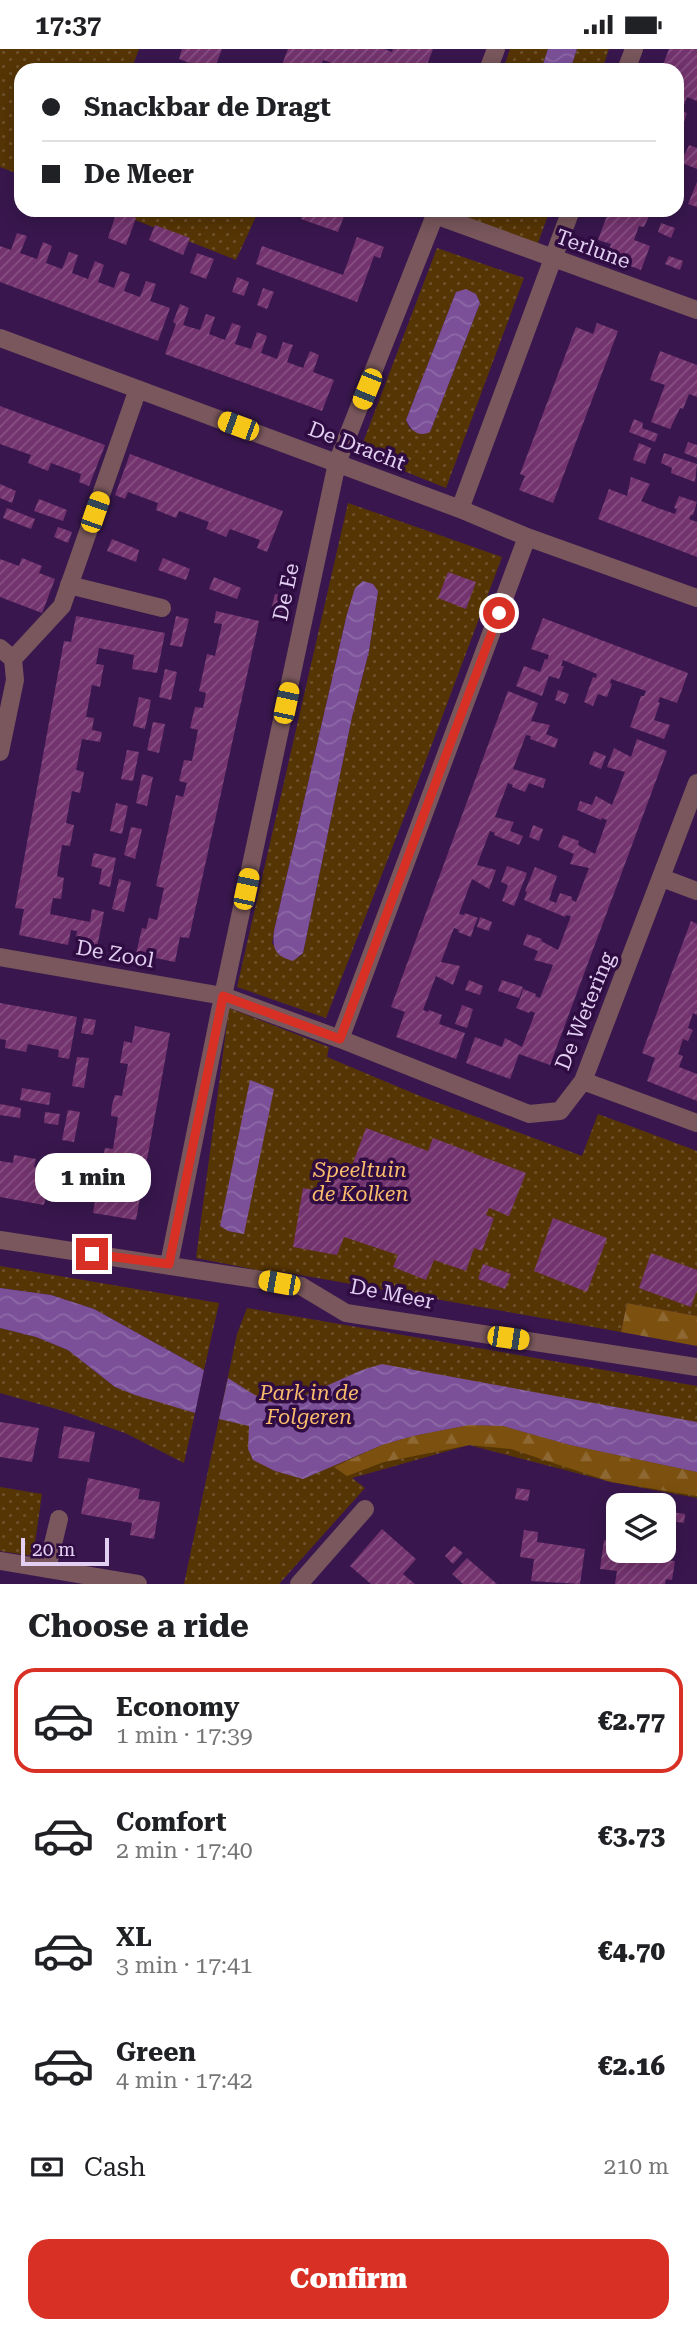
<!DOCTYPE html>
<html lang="en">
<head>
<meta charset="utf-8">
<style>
	:root { --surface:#fff; --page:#f2f2f2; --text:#202124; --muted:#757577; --line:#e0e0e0; --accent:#d93025 }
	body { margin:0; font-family:"Roboto Serif",serif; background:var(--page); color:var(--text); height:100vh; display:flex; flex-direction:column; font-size:26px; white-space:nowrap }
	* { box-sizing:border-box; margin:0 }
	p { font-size:23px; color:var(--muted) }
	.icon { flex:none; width:38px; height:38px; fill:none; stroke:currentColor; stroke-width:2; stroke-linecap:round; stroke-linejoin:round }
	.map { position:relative; height:1535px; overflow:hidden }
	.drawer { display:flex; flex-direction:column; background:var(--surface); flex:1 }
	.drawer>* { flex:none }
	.guide { position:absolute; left:14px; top:14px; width:670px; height:154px; border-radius:21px; box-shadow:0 4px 18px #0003; display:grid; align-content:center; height:154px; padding:0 28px; background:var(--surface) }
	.buttons { position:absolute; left:606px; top:1444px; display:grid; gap:14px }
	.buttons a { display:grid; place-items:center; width:70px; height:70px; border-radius:14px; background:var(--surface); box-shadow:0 4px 18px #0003; font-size:35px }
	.scale { position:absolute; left:21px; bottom:18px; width:88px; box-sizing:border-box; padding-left:7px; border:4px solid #e2cff1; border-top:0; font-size:19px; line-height:24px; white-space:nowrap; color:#e2cff1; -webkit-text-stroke:5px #2f0c42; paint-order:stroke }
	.end { position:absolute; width:32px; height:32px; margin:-16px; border:9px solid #d93025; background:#fff; box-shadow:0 0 0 4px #fff }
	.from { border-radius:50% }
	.bubble { position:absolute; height:49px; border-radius:21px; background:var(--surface); box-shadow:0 4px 18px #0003; font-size:23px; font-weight:800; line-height:49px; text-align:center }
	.car { position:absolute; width:21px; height:42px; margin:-21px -10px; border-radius:9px; box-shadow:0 0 5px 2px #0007; background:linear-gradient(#f5c518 24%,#345 0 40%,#f5c518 0 76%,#345 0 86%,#f5c518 0) }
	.guide b { display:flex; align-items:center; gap:24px; height:66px; font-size:26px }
	.guide b+b { border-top:2px solid var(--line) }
	.guide i { width:18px; height:18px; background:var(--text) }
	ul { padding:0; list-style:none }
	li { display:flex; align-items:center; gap:21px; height:105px; margin:0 14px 10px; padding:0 14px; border:4px solid transparent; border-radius:21px }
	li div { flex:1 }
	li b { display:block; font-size:26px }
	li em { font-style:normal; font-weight:800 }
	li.selected { border-color:var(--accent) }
	li>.icon { width:63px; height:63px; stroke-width:1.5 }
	h2 { padding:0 28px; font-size:32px; line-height:84px }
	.pay { display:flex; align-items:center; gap:18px; height:77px; padding:0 28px; font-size:26px }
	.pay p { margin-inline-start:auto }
	.primary-button { display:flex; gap:14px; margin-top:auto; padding:14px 28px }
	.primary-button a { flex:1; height:80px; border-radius:21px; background:var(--accent); color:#fff; font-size:28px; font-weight:800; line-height:80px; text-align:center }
	.status { display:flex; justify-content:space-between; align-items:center; height:49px; padding:0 35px; background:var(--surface); direction:ltr }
	.status svg { height:19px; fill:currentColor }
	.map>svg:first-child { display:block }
	.grass { fill:url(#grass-dots); fill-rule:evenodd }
	.forest { fill:url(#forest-firs) }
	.water { fill:url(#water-waves) }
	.building { fill:url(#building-hatch) }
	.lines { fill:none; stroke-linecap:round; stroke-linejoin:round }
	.minor { stroke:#79575c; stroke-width:18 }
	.route { stroke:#d93025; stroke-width:9 }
	.labels { text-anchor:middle; stroke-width:7; stroke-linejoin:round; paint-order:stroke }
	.street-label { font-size:21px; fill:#e2cff1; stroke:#2f0c42 }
	.park-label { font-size:21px; font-style:italic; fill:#fabb6d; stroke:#2f0c42 }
</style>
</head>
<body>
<div class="status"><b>17:37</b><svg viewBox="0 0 49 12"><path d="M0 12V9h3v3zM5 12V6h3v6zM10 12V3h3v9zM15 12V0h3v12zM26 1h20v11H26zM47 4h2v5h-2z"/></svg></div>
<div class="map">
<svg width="697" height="1535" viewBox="0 0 697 1535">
	<defs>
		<pattern id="grass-dots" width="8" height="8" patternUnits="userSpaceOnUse" patternTransform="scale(1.75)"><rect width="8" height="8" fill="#563505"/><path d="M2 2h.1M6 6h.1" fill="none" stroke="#6e512a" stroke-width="1.8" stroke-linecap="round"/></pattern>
		<pattern id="forest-firs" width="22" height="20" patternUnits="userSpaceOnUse" patternTransform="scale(1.75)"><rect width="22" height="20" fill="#7c500e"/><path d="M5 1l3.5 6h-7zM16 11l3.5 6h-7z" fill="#8e6832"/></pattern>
		<pattern id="water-waves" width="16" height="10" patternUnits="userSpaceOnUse" patternTransform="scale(1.75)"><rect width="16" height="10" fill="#7b5098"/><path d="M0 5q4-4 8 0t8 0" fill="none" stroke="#8d68a7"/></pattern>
		<pattern id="building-hatch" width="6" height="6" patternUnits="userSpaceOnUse" patternTransform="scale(1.75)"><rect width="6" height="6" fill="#73336e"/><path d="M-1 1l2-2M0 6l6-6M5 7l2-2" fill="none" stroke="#875083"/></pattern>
	</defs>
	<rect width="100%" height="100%" fill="#39174e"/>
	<path class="grass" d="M0,0H139L133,16L145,21H21V126L0,118Z
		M510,0H548L541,21H503Z
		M577,0H609L602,21H570Z
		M110,161H259L236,211Z
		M451,161H550L535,202L449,166Z
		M437,199L524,229L446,439L359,404ZM456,243L476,245L480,254L430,383L410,380L406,371Z
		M348,454L502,508L417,735L326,969L237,938ZM378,542L369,602L352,668L303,904L299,908L272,895L274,882L347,565Z
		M229,959L329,998L327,1008L420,1047L582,1107L598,1065L697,1102V1267L627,1254L621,1283L278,1222L277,1225L196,1209Z
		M0,1217L219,1254L204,1321L94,1260L51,1246L0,1239Z
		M247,1259L697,1337V1449L611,1433L469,1396L352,1429L365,1439L279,1535H184L237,1285Z
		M0,1279L36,1288L68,1301L115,1338L195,1364L184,1414L125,1384L60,1361L0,1344Z
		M0,1438L42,1445L33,1507L0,1502Z"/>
	<path class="forest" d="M627,1254L697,1267V1297L621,1283Z
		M469,1376L503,1377L570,1396L697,1423V1447L611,1433L511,1400L470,1396L384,1413L347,1427L334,1418L382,1396L413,1387Z"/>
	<path class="water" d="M548,0H577L570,21H541Z
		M466,240L476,245L480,254L430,383C418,389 411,381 406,371L456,243Z
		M363,532L373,535L378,542L369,602L352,668L303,904L293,912C275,907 272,900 274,882L347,565L355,539Z
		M250,1031L274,1040L244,1185L228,1182L220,1177Z
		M0,1239L51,1246L94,1260L204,1321L195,1364L135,1346L115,1338L68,1301L36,1288L0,1279Z
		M382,1315L697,1373V1423L570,1396L503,1377L469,1376L413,1387L382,1396L303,1430L275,1422L253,1411L248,1400L249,1377L219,1370L228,1329C246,1340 266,1357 288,1354L362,1321Z"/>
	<path class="building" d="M182,0H222L214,21H208L179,10Z
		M288,0H384L392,3L393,0H433L425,21H352L323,11L319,21H280Z
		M669,0H697V52L687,48L682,62L687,64L683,76L677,74V21H661Z
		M689,96L697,99V120L677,112V102L685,105Z
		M697,133V158L688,155Z
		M304,161H343L346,162L338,183L301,170Z
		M609,161H645L643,165L649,167L644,178L639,177L634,191L650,197L641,221L606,208L611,195L598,191Z
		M117,162L136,169L126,196L108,189Z
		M661,174L675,179L671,189L658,183Z
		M155,176L190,189L183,206L149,191Z
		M17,184L27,187L20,204L37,210L43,193L52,197L46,214L62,220L69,203L78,206L72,224L88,230L95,212L104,216L98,233L114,239L120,222L130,225L124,242L140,248L146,232L156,235L150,252L170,259L158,292L0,233V197L11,201Z
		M357,188L384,198L380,209L374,207L357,253L256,215L262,197L343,226Z
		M197,204L214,210L206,230L190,224Z
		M669,207L683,212L680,221L665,215Z
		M237,228L249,233L244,247L232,243Z
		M263,239L274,243L267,260L257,256Z
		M180,255L189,259L183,276L200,281L206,265L215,268L209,285L225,291L232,274L241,277L235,295L251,300L257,283L267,287L261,304L277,310L283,293L293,296L287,313L303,319L310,302L319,306L313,323L334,331L322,362L165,305L176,275L173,273Z
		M597,274L618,282L553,454L519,441L525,427L520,425L576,278L593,285Z
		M660,302L697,316V348L689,345L683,360L680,359L670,380L651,373L665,336L650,331Z
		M0,357L105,396L89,437L79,433L81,425L51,414L48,422L28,414L31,406L0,395Z
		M634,370L643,374L642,379L658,385L655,393L629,383Z
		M688,393L697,396V409L684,404Z
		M639,394L651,399L645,415L633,411Z
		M664,404L697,415L695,433L671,424L672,419L661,414Z
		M130,405L283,462L267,503L257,499L260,491L230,480L226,488L206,480L209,473L179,462L176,469L156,461L158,454L128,443L125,450L115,446Z
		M631,428L650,435L641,452L658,459L675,465L677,460L674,459L679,447L697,453L693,466H691L689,470L697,473V508L598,470L609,440L627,447Z
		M0,435L16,442L12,454L0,449Z
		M39,450L67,461L63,472L34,462Z
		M7,459L35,470L31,480L3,469Z
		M58,478L72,483L68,494L54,488Z
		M112,490L139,501L136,513L107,502Z
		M22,509L42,517L39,524L55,530L42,564L0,548V510L19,517Z
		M163,509L190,520L186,531L158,521Z
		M448,523L476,533L466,560L438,549Z
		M214,528L241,539L237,550L209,540Z
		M275,545L285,547L282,564L271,561Z
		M216,562L259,572L189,889L180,888L175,913L136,905L142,879L146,880L149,869L157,871L164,839L156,837L158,827L176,746L183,748L187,734L179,732L184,711L192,712L198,681L190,679L195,658L203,659L206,644L199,642L207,605L215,607L222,575L214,574Z
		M76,567L165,584L157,624L132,620L134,606L99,599L96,615L104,616L102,626L100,638L92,636L86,668L94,669L92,681L102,683L100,693L82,690L76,721L84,723L80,744L72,742L66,774L74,776L70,797L62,796L57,827L64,829L61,850L53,849L50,865L90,873L92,860L104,863L97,898L75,893L77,882L71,881L68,896L19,886L24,860L15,859L64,592L71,593Z
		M176,567L189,570L182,598L170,596Z
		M543,569L688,624L677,654L660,648L658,653L660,654L654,671L670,676L664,690L630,678L641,647H644L646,642L611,630L610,634L612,635L607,648L598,645L593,657L584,653L593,628L596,629L597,625L563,611L561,617H564L559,630L549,627L542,647L516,637L524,617L540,623L545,610L547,611L549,606L531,600Z
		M165,620L177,623L171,651L159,648Z
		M558,641L569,645L565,655L555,651Z
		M508,642L538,654L531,672L550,676L546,685L558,690L555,699L530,690L531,687L526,686L513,720L546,730L543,739L529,734L525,743L512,738L513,736L508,734L495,768L514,773L510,782L523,787L519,796L494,786L495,784L490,782L477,816L496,821L489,840L472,830L459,865L464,866L465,864L478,869L474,878L471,888L458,883L459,881L454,879L441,913L460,917L453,936L436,927L423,961L428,963L429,961L442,966L439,975L465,984L456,1010L396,988L405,963L391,958Z
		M139,648L151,651L145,680L133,677Z
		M153,673L165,675L159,704L147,701Z
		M637,690L667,702L550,1016L519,1005L510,1030L466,1014L475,988L502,998L505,989L522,998L535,964L530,962L529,964L516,959L520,950L523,940L536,945L535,947L540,949L553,916L534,911L538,902L523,896L527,885L542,890L541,892L558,901L571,867L566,866L565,868L524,851L527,843L525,842L535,818L557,827L549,851L556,854L560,844L572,848V851L576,853L589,819L570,815L574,805L558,798L563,786L579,792L578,796L595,805L607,771L602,769L601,771L577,761L580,752L592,756L596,747L612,756L625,723L607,718L614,699L631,708Z
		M127,701L139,703L133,732L121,730Z
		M594,702L606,707L601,720L589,715Z
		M142,725L153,728L147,757L136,754Z
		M116,754L128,757L122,785L110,782Z
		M533,776L543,780L539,792L529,788Z
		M131,778L142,780L135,810L124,806Z
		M94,804L116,809L110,838L99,835L102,820L91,817Z
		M507,817L527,824L514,857L502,852L508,836L501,833Z
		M119,830L131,833L124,863L112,860Z
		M480,868L492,873L489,882L477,878Z
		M691,872L697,875V966L693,964L688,979L693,981L688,992L683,990L678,1005L683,1007L679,1018L697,1025V1052L647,1032L655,1009L642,1004Z
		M469,931L483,937L480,946L465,941Z
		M502,931L523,938L519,949L498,942Z
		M0,954L77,968L69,1010L58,1008L59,1001L44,998L28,995L26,1003L5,999L6,991L0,990Z
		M462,956L473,960L467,979L455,975Z
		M84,969L96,971L93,986L81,984Z
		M135,977L170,984L136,1171L93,1164L95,1152L103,1153L109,1122L101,1120L105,1099L113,1100L118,1068L111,1067L112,1056L115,1046L122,1047L128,1015L120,1014L124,992L132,994Z
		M77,1008L89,1009L84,1039L72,1037Z
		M22,1039L51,1044L49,1056L20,1051Z
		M0,1055L21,1059L20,1069L0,1066Z
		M68,1061L80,1063L74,1093L62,1091Z
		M45,1063L60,1065L58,1076L44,1074Z
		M366,1079L428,1102L433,1089L526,1124L509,1167L489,1159L486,1166L494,1169L482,1202L474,1199L466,1222L434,1211L426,1231L393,1218L398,1206L344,1188L337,1206L293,1198L303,1139L321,1142L331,1115L350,1122Z
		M14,1106L36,1110L34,1118L51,1120L44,1156L0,1148V1112L13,1114Z
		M59,1114L71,1116L66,1145L54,1143Z
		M553,1169L607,1189L587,1243L534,1222Z
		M651,1204L697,1221V1241L691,1258L639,1239Z
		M483,1215L511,1225L505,1240L478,1230Z
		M0,1373L39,1379L32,1413L0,1408Z
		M64,1377L95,1383L89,1413L58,1409Z
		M88,1429L140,1440L138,1450L160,1453L154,1490L130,1486L132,1474L81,1465Z
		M517,1439L530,1441L528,1452L515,1450Z
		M672,1463L685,1465L684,1474L671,1472Z
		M382,1480L416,1510L403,1525L415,1535H371L350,1517Z
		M524,1481L538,1483L537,1493L585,1500L580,1535L531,1532L534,1510L520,1508Z
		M604,1491L618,1493V1502H643L641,1510L675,1512L672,1531L666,1530L665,1535H615L617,1522L600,1520Z
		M454,1497L463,1504L453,1515L445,1507Z
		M467,1509L497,1535H463L452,1525Z"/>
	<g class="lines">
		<path class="minor" d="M488,21L496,0
			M626,21L634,0
			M435,166L697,261
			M0,289L460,460L527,488L697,549
			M460,460L571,161
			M69,536L162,559
			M0,599L13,610L15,631L0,703
			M13,610L62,557L138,340
			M662,829L697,842
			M0,908L223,947L340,990L527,488
			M340,990L529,1065L560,1062L583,1032L697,734
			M583,1032L697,1074
			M0,1191L301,1237L346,1264L697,1318
			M169,1215L223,947L337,414L437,161
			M0,1512L138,1535
			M47,1520L59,1470
			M299,1535L365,1460"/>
	</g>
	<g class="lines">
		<path class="route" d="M92,1205L169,1215L223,947L340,990L499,564"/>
	</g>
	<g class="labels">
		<g class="street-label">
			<text transform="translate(593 200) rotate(20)" y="7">Terlune</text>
			<text transform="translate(357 397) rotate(21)" y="7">De Dracht</text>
			<text transform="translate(286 543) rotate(-78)" y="7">De Ee</text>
			<text transform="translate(115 905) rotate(10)" y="7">De Zool</text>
			<text transform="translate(585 962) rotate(-68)" y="7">De Wetering</text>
			<text transform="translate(392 1245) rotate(11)" y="7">De Meer</text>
		</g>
		<g class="park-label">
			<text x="360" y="1128">Speeltuin<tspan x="360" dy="24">de Kolken</tspan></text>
			<text x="309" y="1351">Park in de<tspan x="309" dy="24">Folgeren</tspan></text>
		</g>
	</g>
</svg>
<div class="buttons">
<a><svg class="icon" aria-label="layers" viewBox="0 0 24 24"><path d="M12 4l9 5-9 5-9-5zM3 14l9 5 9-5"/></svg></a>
</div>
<div class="scale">20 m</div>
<i class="end from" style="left:499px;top:564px"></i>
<i class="end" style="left:92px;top:1205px"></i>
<div class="bubble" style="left:35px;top:1104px;width:116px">1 min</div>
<i class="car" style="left:367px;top:340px;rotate:202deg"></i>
<i class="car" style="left:238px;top:377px;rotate:290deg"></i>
<i class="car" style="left:95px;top:463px;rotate:19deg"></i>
<i class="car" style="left:286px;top:654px;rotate:12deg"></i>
<i class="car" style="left:246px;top:840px;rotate:12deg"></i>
<i class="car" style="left:279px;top:1234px;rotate:280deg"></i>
<i class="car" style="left:508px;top:1289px;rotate:98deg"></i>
<div class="guide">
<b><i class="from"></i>Snackbar de Dragt</b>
<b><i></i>De Meer</b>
</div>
</div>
<section class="drawer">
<h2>Choose a ride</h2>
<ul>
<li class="selected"><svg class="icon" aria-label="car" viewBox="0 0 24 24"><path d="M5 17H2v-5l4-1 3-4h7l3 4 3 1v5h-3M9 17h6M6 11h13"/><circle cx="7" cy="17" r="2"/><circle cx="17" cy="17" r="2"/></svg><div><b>Economy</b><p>1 min · 17:39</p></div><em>€2.77</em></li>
<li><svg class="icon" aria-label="car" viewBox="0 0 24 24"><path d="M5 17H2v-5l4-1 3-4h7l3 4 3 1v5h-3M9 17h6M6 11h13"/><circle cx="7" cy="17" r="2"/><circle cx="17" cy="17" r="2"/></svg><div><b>Comfort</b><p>2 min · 17:40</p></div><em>€3.73</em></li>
<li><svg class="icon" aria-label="car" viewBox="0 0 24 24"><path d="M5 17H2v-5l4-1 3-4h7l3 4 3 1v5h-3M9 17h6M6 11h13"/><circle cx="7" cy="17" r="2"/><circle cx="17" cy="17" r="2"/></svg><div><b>XL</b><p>3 min · 17:41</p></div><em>€4.70</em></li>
<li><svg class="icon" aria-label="car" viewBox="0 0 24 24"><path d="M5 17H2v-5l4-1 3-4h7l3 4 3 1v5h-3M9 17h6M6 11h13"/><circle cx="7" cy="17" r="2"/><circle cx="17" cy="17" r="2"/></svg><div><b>Green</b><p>4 min · 17:42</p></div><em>€2.16</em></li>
</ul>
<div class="pay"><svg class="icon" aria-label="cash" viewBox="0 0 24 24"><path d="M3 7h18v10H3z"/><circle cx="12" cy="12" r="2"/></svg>Cash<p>210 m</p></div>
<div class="primary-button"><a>Confirm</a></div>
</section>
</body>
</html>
